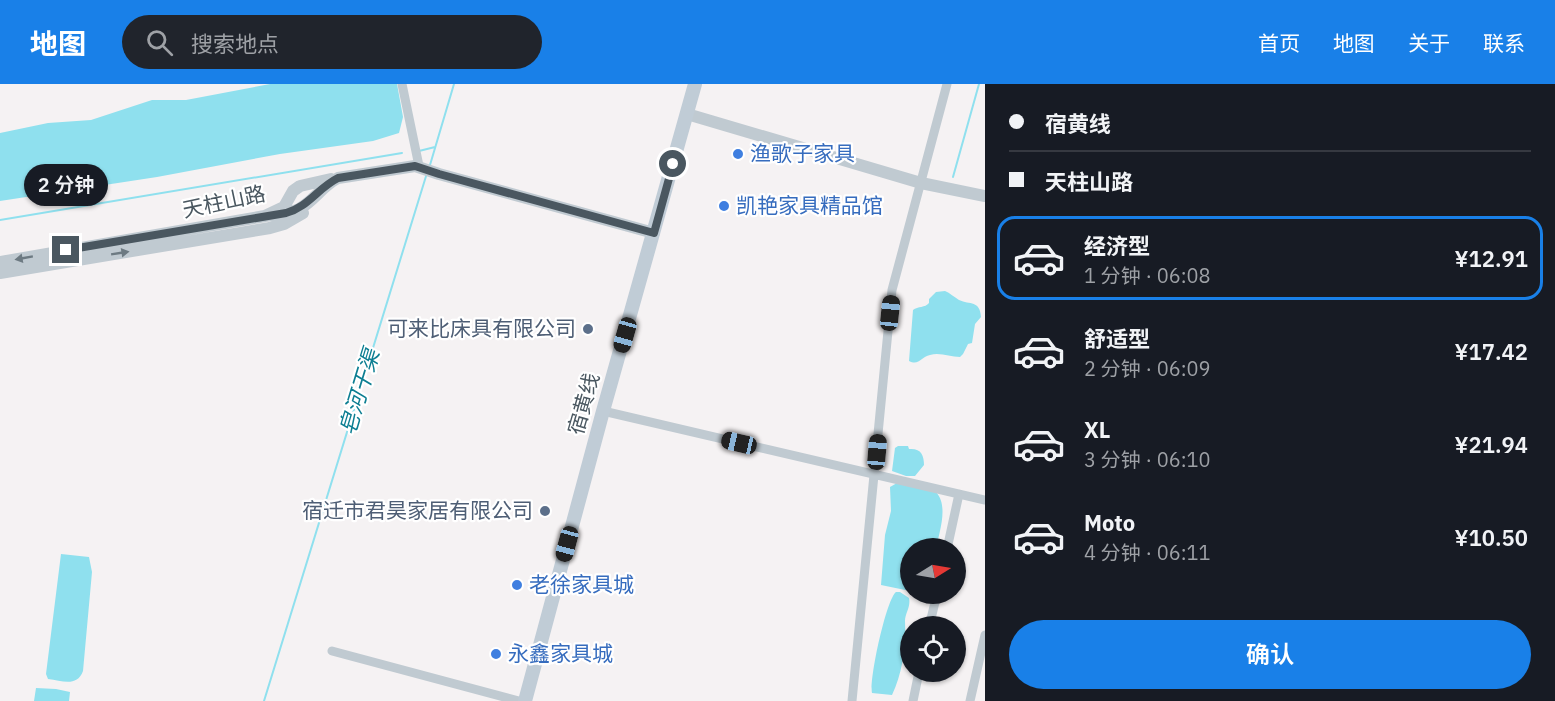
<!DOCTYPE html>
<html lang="zh">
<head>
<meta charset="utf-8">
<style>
	:root { --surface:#171b24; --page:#20242c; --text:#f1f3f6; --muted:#9ea1a6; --line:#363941; --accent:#1980e8 }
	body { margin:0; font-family:"IBM Plex Sans","Noto Sans SC",sans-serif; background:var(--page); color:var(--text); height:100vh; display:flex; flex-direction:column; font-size:22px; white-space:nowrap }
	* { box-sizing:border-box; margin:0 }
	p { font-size:20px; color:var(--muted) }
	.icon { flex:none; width:33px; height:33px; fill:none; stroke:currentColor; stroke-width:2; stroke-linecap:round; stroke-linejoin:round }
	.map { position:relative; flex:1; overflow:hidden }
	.panel { display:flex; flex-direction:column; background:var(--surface); width:570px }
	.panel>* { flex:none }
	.hud { display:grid; align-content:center; height:132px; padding:0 24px; background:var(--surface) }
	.needle { width:39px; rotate:79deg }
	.tools { position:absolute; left:900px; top:454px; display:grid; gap:12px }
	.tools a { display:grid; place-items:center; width:66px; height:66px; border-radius:50%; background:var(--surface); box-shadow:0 2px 4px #0004; font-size:30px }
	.end { position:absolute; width:27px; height:27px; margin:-14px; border:8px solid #4a5760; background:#fff; box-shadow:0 0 0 3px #fff }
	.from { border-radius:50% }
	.bubble { position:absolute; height:42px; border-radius:21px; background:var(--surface); box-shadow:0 2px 4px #0004; font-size:20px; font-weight:600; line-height:42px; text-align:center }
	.car { position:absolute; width:18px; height:36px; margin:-18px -9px; border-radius:8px; box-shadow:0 0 4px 2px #0007; background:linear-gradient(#222 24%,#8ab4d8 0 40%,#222 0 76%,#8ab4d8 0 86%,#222 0) }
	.hud b { display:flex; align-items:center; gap:21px; height:57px; font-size:22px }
	.hud b+b { border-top:2px solid var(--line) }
	.hud i { width:15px; height:15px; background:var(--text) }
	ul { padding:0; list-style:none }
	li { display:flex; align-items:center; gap:18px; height:84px; margin:0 12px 9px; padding:0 12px; border:3px solid transparent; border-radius:18px }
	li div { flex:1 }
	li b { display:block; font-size:22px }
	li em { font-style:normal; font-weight:600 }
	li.current { border-color:var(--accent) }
	li>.icon { width:54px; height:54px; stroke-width:1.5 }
	.button { display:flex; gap:12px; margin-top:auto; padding:12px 24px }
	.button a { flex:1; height:69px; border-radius:36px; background:var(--accent); color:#fff; font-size:24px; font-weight:600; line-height:69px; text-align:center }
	header { display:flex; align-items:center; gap:36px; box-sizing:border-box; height:84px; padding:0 30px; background:var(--accent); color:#fff }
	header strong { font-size:28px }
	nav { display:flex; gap:33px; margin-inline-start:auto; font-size:21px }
	.search { width:420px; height:54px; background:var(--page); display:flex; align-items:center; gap:15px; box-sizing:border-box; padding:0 21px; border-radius:33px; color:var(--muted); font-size:22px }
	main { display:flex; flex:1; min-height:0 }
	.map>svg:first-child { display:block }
	.water { fill:#8fe0ee }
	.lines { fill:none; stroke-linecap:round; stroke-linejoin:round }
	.stream { stroke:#8fe0ee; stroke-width:2 }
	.minor { stroke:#c0cad1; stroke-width:9 }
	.tertiary { stroke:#c0cad1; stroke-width:12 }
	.secondary { stroke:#c0ccd6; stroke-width:14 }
	.oneway { fill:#6d7a82 }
	.route { stroke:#4a5760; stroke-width:8 }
	.shop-dot { fill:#3f7fe0; stroke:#fff; stroke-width:2 }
	.service-dot { fill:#5c6f8a; stroke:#fff; stroke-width:2 }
	.labels { text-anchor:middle; stroke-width:4.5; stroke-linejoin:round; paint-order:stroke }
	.shop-label { font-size:21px; fill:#366cbe; stroke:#fff; text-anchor:start }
	.street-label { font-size:21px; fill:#4a5760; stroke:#fff }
	.service-label { font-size:21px; fill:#4e5e75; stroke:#fff; text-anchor:end }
	.water-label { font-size:22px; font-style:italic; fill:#0c7e92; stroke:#fff }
</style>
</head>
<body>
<header>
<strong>地图</strong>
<div class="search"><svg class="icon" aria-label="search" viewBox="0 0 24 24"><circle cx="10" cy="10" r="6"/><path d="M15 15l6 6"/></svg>搜索地点</div>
<nav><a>首页</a><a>地图</a><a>关于</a><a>联系</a></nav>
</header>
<main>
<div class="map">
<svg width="985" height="617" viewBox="0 0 985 617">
	<rect width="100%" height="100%" fill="#f5f2f3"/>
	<path class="water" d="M270,0H397L403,33L399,49L373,57L280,70L157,93L0,117V49L48,39L91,36L152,16H186Z
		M945,207C950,209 954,213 959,216C970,221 980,216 981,233L975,240L972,259L968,260L963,270L960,273C950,273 940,268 930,271C921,273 919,282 909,277L913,226C918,222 925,224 929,219V215L936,208Z
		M898,362H908L909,365C921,364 924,371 924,381L915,392H906L892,387L895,364Z
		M897,399L936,408C949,422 939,448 936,465H910V507L881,501L885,451L891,427L890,403Z
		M61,470L89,473L92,488L83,587C77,603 63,597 48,595L46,590Z
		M896,508H900L909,514C911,523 905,529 905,537C906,561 903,588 892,611L872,609C869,596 886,516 896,508Z
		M36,604L56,605L70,608L69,617H34Z"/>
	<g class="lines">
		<path class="stream" d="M419,67L435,63
			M430,81L454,0
			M953,93L979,0
			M0,136L402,69
			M264,617L427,89"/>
		<path class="minor" d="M402,0L419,82
			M603,327L985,416
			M947,465L959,410
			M929,543L937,510
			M332,567L519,617
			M852,617L892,206L947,0
			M913,617L919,588
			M970,617L985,551"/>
		<path class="tertiary" d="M687,30L921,99L985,112
			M265,132C276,131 289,130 299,125C314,117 322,102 338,94L415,82L439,90L654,149
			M0,178L265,132L284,123L293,107L300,102L331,95
			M0,189L270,144L284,140L303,129"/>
		<path class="secondary" d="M525,617L603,327L695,0"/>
	</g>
	<defs><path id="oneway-solid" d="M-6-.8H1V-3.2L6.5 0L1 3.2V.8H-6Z" transform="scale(1.5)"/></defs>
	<g class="oneway">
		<use href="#oneway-solid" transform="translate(120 169) rotate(-9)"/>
		<use href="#oneway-solid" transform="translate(24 174) rotate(170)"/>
	</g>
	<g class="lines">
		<path class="route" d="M66,166L286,129C308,123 318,104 338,94L415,82L439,90L654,149L673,80"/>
	</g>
	<g class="shop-dot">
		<circle cx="738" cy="70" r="6"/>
		<circle cx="724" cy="122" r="6"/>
		<circle cx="517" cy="501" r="6"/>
		<circle cx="496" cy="570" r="6"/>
	</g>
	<g class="service-dot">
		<circle cx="588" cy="245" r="6"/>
		<circle cx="545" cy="427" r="6"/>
	</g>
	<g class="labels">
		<g class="shop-label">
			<text x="750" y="77">渔歌子家具</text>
			<text x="736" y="129">凯艳家具精品馆</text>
			<text x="529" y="508">老徐家具城</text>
			<text x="508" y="577">永鑫家具城</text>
		</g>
		<g class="street-label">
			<text transform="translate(224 118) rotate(-12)" y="7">天柱山路</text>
			<text transform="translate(584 320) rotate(-74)" y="7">宿黄线</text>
		</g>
		<g class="service-label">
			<text x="576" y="252">可来比床具有限公司</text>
			<text x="533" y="434">宿迁市君昊家居有限公司</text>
		</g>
		<g class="water-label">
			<text transform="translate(359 308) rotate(-73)" y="8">皂河干渠</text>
		</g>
	</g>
</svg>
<div class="tools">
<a><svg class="needle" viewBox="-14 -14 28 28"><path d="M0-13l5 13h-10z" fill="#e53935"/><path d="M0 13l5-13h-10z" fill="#9ea1a6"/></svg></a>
<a><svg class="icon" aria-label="locate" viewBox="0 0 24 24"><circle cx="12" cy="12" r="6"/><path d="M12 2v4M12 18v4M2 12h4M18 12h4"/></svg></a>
</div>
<i class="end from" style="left:673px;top:80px"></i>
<i class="end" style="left:66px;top:166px"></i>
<div class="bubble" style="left:24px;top:80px;width:84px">2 分钟</div>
<i class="car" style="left:890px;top:229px;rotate:6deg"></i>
<i class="car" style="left:625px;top:251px;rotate:196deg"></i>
<i class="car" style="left:739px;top:359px;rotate:283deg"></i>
<i class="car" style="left:877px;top:368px;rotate:5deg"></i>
<i class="car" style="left:567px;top:460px;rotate:195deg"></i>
</div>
<section class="panel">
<div class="hud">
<b><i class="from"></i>宿黄线</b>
<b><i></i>天柱山路</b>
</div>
<ul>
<li class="current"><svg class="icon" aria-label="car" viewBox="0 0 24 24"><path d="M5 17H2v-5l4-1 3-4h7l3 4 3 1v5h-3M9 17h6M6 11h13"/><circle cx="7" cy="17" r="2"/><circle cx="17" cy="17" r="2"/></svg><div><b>经济型</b><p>1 分钟 · 06:08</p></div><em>¥12.91</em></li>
<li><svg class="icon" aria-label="car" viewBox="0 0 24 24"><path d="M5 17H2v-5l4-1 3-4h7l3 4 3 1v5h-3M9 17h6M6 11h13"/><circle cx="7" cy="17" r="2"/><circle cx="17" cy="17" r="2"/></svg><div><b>舒适型</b><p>2 分钟 · 06:09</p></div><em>¥17.42</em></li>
<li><svg class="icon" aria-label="car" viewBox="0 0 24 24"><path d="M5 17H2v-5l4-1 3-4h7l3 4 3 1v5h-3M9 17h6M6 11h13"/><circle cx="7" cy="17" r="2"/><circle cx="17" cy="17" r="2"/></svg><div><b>XL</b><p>3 分钟 · 06:10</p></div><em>¥21.94</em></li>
<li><svg class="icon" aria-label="car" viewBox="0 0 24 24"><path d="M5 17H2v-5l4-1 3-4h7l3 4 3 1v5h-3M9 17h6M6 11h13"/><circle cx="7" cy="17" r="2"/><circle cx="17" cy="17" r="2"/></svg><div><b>Moto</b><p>4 分钟 · 06:11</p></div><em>¥10.50</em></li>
</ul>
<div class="button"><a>确认</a></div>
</section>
</main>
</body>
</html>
